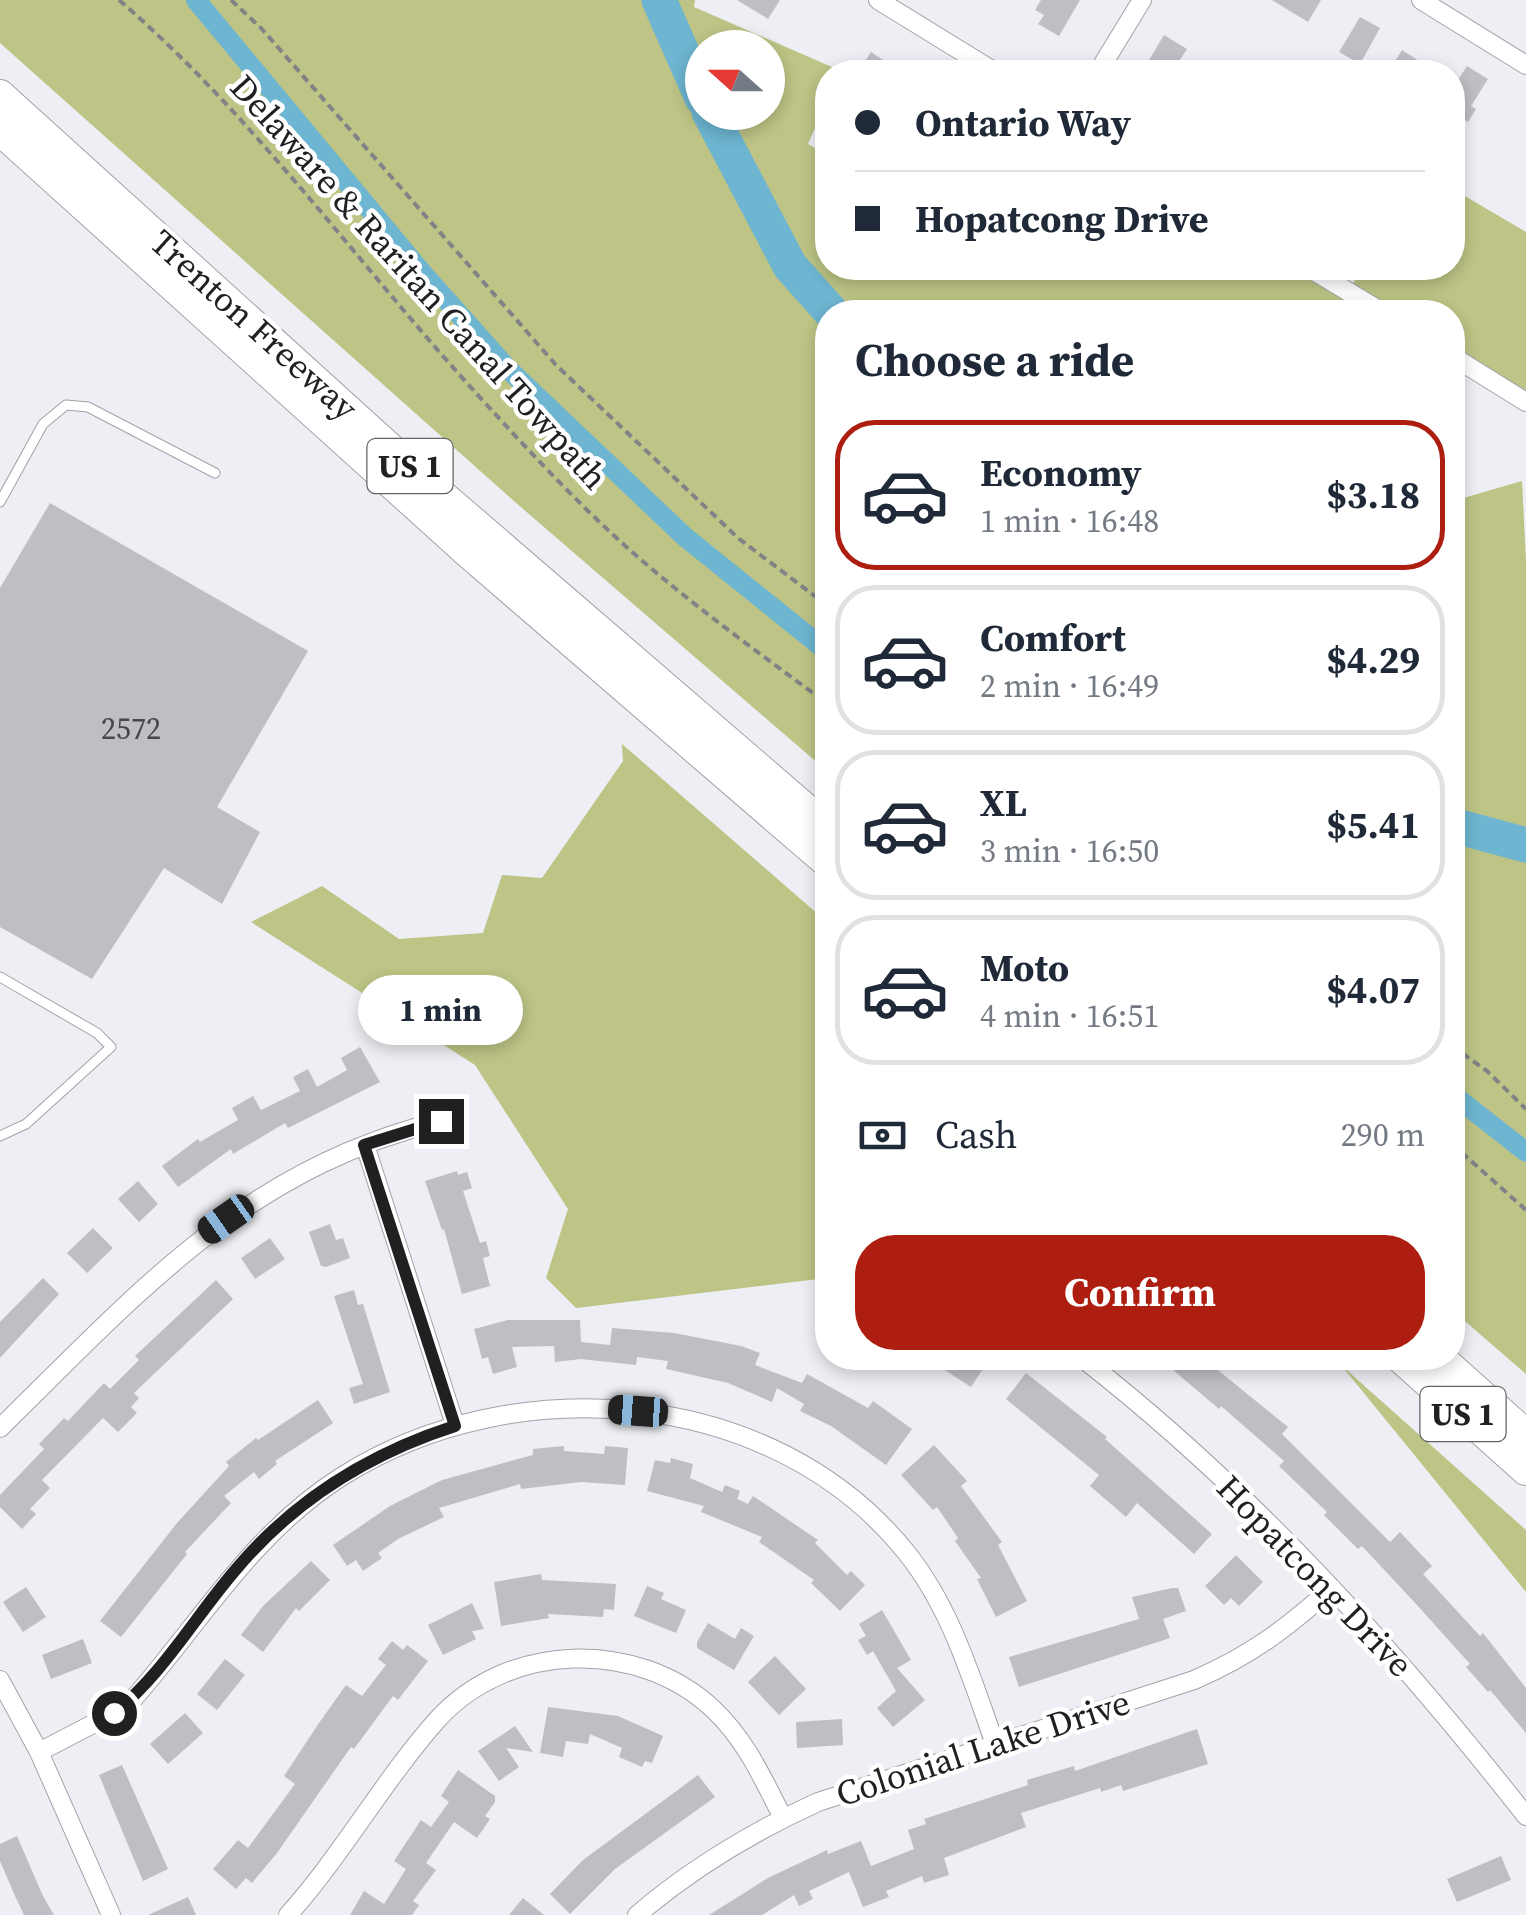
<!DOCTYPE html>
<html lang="en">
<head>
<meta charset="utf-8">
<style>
	:root { --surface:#fff; --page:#f2f2f3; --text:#1f2937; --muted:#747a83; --line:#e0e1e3; --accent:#ad1e10 }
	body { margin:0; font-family:"Source Serif 4",serif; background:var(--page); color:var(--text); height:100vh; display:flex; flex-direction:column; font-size:38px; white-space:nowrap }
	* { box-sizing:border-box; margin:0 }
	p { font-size:32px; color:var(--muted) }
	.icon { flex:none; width:55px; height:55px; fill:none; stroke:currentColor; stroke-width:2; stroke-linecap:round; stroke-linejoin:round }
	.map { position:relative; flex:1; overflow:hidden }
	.side { position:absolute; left:815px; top:300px; width:650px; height:1070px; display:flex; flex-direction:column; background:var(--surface); border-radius:40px; box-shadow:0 5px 15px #0003 }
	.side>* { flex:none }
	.banner { position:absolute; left:815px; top:60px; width:650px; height:220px; border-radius:40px; box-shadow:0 5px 15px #0003; display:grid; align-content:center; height:220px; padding:0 40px; background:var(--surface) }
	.needle { width:65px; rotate:291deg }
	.tools { position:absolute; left:685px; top:30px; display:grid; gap:20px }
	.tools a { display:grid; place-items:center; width:100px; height:100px; border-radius:50%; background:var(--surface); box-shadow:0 5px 15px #0003; font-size:50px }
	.end { position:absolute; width:45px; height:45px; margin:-22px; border:12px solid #1f2022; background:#fff; box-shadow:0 0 0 5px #fff }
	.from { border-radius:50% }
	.bubble { position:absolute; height:70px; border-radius:35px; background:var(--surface); box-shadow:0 5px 15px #0003; font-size:32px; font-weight:700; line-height:70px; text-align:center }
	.car { position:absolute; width:30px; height:60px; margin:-30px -15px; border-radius:12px; box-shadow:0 0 8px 2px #0007; background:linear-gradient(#222 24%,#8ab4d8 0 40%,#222 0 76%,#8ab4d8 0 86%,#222 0) }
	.banner b { display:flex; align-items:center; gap:35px; height:95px; font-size:38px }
	.banner b+b { border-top:2px solid var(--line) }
	.banner i { width:25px; height:25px; background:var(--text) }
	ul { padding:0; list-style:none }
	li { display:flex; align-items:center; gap:30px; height:150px; margin:0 20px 15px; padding:0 20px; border:5px solid var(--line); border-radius:40px }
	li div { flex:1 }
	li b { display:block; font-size:38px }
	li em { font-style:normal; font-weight:700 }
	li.selected { border-color:var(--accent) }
	li>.icon { width:90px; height:90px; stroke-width:1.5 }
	h2 { padding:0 40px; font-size:45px; line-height:120px }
	.pay { display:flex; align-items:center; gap:25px; height:110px; padding:0 40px; font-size:38px }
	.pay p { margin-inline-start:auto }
	.action { display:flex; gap:20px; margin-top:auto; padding:20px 40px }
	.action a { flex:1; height:115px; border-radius:40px; background:var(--accent); color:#fff; font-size:40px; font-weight:700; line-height:115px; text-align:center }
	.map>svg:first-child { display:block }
	.green { fill:#bdc485; fill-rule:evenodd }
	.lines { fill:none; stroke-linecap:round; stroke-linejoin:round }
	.canal { stroke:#6db5d1; stroke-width:20 }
	.river { stroke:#6db5d1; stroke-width:35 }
	.building { fill:#bdbfc4 }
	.lane-casing { stroke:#a1a3a8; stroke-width:11 }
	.street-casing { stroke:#a1a3a8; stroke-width:20 }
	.highway-casing { stroke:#a1a3a8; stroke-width:32 }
	.path { stroke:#818386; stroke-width:4; stroke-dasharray:8 5; stroke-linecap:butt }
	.lane { stroke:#fff; stroke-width:9 }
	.street { stroke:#fff; stroke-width:18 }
	.highway { stroke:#fff; stroke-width:30 }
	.route { stroke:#1f2022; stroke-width:12 }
	.labels { text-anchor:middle; stroke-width:9; stroke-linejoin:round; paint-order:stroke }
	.number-label { font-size:30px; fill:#46484a }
	.shield { fill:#fff; stroke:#626364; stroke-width:2.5 }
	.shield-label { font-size:32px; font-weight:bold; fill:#1f2022 }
	.street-label { font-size:35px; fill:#1f2022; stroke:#fff }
</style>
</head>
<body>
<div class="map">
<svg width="1526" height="1915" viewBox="0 0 1526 1915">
	<rect width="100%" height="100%" fill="#edeff4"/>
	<path class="green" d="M0,0H695L694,7L841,71L828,72L827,101L808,144L827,155L828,268H1305L1347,293L1363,268H1452L1453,189L1526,232V405L1456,362L1453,368L1452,312H828L827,771L515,502L0,43ZM702,48H768V112H702Z
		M1522,481L1526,560V1374L1452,1310L1453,501Z
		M622,744L827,922V1278L576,1308L546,1278L568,1209L475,1065L251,922L322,886L399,939L483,933L502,875L542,878L623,761Z
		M1341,1365L1526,1530V1592Z"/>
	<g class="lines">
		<path class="canal" d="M196,0L424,275L507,368L685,537L828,652
			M1452,1094L1526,1152"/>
		<path class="river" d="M659,0L702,98
			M709,112L790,266L831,312
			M1452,825L1526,845"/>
	</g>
	<path class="building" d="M737,0H780L768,19Z
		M1041,0H1080L1059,36L1038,24L1044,15L1035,10Z
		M1272,0H1321L1308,22Z
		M1360,17L1380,28L1360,64L1339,52Z
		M1164,35L1187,49L1172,72H1158L1146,65Z
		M1402,50L1436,72H1388Z
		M871,52L901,72H858Z
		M1467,66L1488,79L1471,106L1476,109L1468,122L1452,112V89Z
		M50,503L308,651L217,807L260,832L222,904L164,868L92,979L0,927V588Z
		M360,1047L380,1082L288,1128L285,1123L233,1154L231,1149L178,1187L162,1166L198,1139L200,1142L238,1120L232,1108L253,1096L261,1110L300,1091L293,1077L308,1069L317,1087L347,1070L341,1058Z
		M457,1171L458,1175L467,1172L472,1188L463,1191L480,1243L486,1241L490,1256L483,1258L490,1286L462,1294L444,1229L442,1230L425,1181Z
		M138,1181L158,1204L139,1222L118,1199Z
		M330,1224L336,1240L343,1238L350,1258L326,1267L321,1266L309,1232Z
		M93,1228L113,1248L87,1273L67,1253Z
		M270,1238L285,1259L255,1279L241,1258Z
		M43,1278L59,1294L0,1358V1322Z
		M216,1280L233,1299L134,1393L139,1398L131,1407L137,1413L118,1432L103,1418L42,1480L50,1488L30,1509L36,1514L22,1529L0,1507V1495L44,1449L39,1444L64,1418L68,1421L104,1383L110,1389L139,1360L135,1356Z
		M354,1290L358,1305L363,1304L390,1392L354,1404L349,1388L363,1384L334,1296Z
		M508,1320H580L581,1342L610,1345L612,1328L674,1333L741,1346L760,1353L755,1365L802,1383L807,1374L868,1408L873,1401L912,1429L886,1465L831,1426L800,1411L804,1404L777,1388L772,1402L728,1383L666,1369L668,1361L637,1357L636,1365L581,1359L555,1362L554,1346L512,1347L517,1367L493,1374L488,1357L482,1359L474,1329Z
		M926,1358H990L971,1387Z
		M1159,1358H1203L1288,1427L1282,1434L1390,1542L1400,1532L1432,1566L1423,1574L1480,1636L1483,1633L1526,1688V1733L1490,1690L1488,1692L1466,1667L1470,1664L1417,1605L1362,1546L1358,1549L1324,1515L1327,1512L1279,1466L1284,1461L1221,1406L1219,1409Z
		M1026,1373L1107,1437L1105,1439L1212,1534L1194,1554L1137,1503L1126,1517L1090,1486L1099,1475L1006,1399Z
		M318,1400L333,1423L275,1461L277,1464L259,1479L254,1472L224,1496L231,1503L185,1552L187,1554L121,1637L100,1621L177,1523L229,1466L226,1462L256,1438L258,1440Z
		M934,1445L967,1481L961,1486L1002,1542L998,1545L1027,1601L996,1617L977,1579L981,1578L955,1541L958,1538L937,1507L933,1510L901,1475Z
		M564,1446V1451L604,1454L605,1446L628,1448L625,1485L581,1482L521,1489L520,1484L439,1508L444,1517L398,1539L378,1553L382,1558L363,1571L356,1560L347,1566L333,1545L390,1506L442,1480L533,1455V1449Z
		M671,1458L693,1464L690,1478L722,1492L725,1485L740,1491L737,1499L748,1504L753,1496L818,1540L815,1543L847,1575L851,1571L865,1585L840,1611L811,1583L814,1580L759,1542L762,1537L701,1512L704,1506L647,1491L655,1460L670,1463Z
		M1236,1555L1263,1582L1239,1606L1231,1598L1224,1605L1205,1586Z
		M311,1561L330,1580L299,1611L296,1608L263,1652L241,1635L263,1606Z
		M541,1574L542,1580L616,1584L614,1610L604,1609L603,1617L548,1614L549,1618L501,1626L494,1582Z
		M647,1586L664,1593L661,1599L686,1610L676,1633L634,1616Z
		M26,1587L46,1617L23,1632L3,1602Z
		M1172,1588H1178L1186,1611L1163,1619L1170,1638L1019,1687L1009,1657L1139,1619L1132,1597Z
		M472,1603L484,1629L472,1631L476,1639L443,1655L428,1625Z
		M882,1610L911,1660L897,1668L925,1700L893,1727L877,1708L896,1691L873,1651L867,1655L858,1640L866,1636L859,1624Z
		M708,1623L735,1639L741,1628L754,1636L734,1670L697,1648V1642Z
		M83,1639L92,1663L51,1679L42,1655Z
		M392,1641L403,1650L407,1645L428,1661L398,1700L393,1696L354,1749L351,1747L277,1853L252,1883L246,1878L236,1889L213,1869L238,1840L248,1848L295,1784L284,1776L319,1723L346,1685L362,1696L386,1665L378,1659Z
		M775,1656L806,1689L779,1715L748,1682Z
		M225,1659L245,1675L217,1710L197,1694Z
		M548,1707L618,1716L663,1736L652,1763L645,1761L642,1767L619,1757L622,1748L590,1734L588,1744L566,1741L563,1757L540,1753Z
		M185,1713L203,1733L168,1764L150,1744Z
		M842,1719L843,1745L797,1748L796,1722Z
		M515,1726L533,1752L506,1748L519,1767L499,1781L478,1751Z
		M1197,1729L1208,1764L1123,1791L1121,1785L1101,1792L1100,1788L1021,1813L1026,1827L944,1858L949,1875L924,1883L922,1876L886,1891L889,1897L863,1907L849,1872L809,1891L813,1899L799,1906L794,1895L762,1915H709L768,1878L827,1850L828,1854L861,1841L871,1866L914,1849L908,1830L926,1824L924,1819L1028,1785L1027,1780L1074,1766L1075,1771Z
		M122,1765L168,1869L143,1881L99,1775Z
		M458,1770L495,1796V1802L485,1816L490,1819L477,1838L454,1822L426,1863L436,1870L413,1901L419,1905L412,1915H350L364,1891L384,1904L406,1869L394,1861L421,1820L431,1827L449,1802L441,1796Z
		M698,1775L715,1797L615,1869L570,1914L550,1894L583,1860Z
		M17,1836L43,1896L54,1915H24L15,1896L0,1861V1844Z
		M1501,1856L1511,1880L1457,1902L1447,1879Z
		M188,1897L196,1915H148Z
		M523,1898L544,1915H509Z"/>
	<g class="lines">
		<defs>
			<path id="lane" d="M0,502L43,424L66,405L88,407L215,473
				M0,977L97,1033L111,1047L26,1124L0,1136"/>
			<path id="street" d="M878,0L995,72
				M1421,0L1526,65
				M1098,72L1142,0
				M1309,268L1382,312
				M1452,356L1526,402
				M365,1145L455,1425
				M1082,1358C1250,1489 1394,1648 1526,1816
				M0,1428C137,1294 246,1168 441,1121
				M0,1680L39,1752L111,1915
				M39,1752L114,1713L135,1697C202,1620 253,1533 341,1477C514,1367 773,1387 906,1552C951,1608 971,1677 995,1744
				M288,1915C342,1855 383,1781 437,1720C507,1642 637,1638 713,1709C746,1740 763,1779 783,1818
				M637,1915C692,1868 752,1832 818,1802L1194,1680C1252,1655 1285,1629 1332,1588"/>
			<path id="highway" d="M0,95L437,491L828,828
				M0,130L472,556L828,863
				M1401,1358L1526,1470
				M1440,1358L1526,1435"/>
		</defs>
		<use href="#lane" class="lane-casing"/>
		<use href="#street" class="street-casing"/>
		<use href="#highway" class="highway-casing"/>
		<path class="path" d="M119,0C257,119 363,271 486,404C540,463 597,524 659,575C713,620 771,662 828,704
			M231,0L261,28L556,365L738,538L828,606
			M1452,1046L1487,1071L1526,1109
			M1452,1144L1526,1210"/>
		<use href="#lane" class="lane"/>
		<use href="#street" class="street"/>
		<use href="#highway" class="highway"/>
	</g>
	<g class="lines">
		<path class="route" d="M114,1713C164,1673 196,1615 238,1567C296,1499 371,1453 455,1426L364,1145L441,1121"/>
	</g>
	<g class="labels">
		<g class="number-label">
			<text x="131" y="739">2572</text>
		</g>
		<g class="shield">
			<rect x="367.5" y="439" width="85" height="54" rx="8"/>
			<rect x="1420.5" y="1387" width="85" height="54" rx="8"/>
		</g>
		<g class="shield-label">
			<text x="410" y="477">US 1</text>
			<text x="1463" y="1425">US 1</text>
		</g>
		<g class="street-label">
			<text transform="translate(419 282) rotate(48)" y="12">Delaware &amp; Raritan Canal Towpath</text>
			<text transform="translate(254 325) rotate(42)" y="12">Trenton Freeway</text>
			<text transform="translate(1315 1576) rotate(46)" y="12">Hopatcong Drive</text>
			<text transform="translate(983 1748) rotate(-18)" y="12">Colonial Lake Drive</text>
		</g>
	</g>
</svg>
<div class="tools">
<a><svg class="needle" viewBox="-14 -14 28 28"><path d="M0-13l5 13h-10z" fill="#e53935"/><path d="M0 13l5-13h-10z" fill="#747a83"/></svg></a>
</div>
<i class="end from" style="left:114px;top:1713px"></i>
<i class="end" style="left:441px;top:1121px"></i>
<div class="bubble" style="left:358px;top:975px;width:165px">1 min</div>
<i class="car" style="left:226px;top:1219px;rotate:235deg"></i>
<i class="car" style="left:638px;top:1411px;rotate:274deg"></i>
<div class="banner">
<b><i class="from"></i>Ontario Way</b>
<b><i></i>Hopatcong Drive</b>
</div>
<section class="side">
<h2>Choose a ride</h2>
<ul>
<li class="selected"><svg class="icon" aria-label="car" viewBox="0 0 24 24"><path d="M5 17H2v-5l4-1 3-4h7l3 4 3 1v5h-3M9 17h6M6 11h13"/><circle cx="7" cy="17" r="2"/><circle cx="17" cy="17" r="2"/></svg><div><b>Economy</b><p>1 min · 16:48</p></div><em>$3.18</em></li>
<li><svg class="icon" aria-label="car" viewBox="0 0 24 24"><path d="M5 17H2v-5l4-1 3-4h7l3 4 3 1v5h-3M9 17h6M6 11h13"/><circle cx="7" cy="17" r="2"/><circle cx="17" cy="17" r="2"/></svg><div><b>Comfort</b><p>2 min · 16:49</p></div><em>$4.29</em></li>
<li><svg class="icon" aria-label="car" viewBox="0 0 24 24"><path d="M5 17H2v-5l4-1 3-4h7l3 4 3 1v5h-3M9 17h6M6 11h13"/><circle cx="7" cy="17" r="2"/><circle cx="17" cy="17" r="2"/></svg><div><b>XL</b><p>3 min · 16:50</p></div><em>$5.41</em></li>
<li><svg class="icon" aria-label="car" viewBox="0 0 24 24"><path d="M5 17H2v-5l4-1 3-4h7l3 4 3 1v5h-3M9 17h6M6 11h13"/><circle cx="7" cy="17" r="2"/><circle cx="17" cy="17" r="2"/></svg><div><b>Moto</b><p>4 min · 16:51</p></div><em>$4.07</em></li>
</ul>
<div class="pay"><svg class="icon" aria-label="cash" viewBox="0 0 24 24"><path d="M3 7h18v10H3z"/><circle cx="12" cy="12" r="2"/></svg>Cash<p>290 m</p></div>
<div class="action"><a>Confirm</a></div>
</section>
</div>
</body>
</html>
